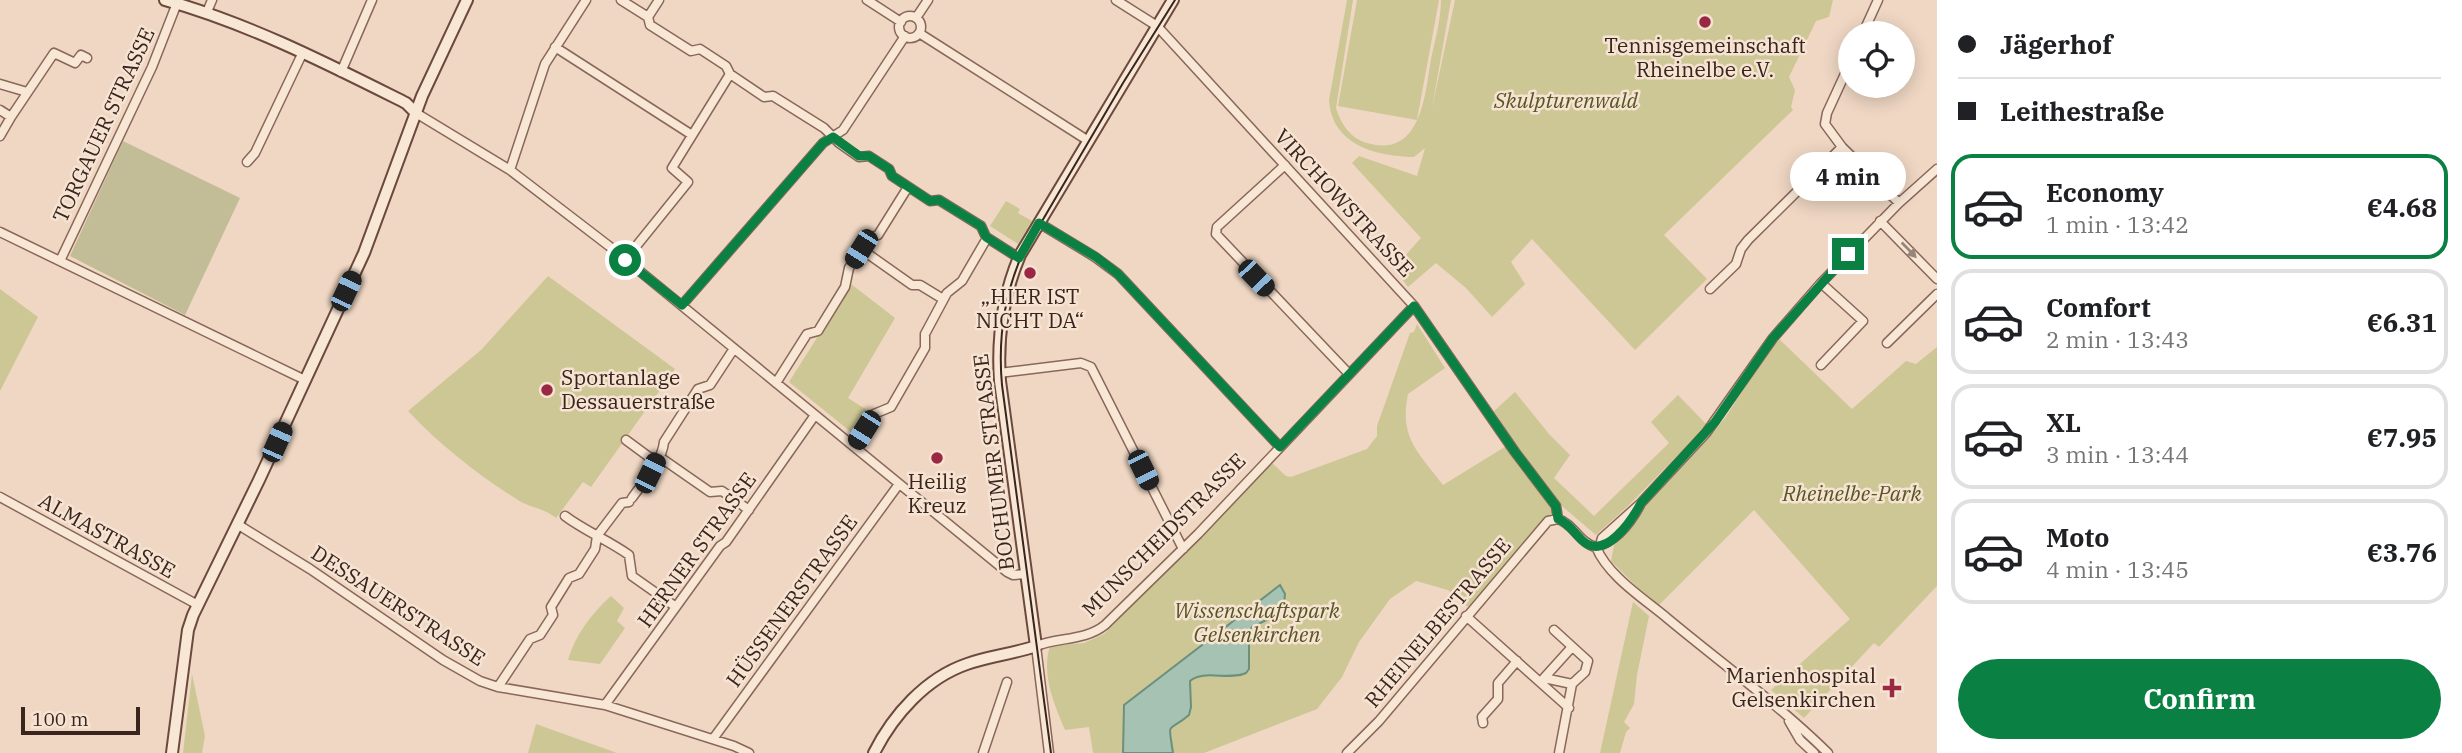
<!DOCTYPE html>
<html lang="en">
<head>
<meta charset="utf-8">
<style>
	:root { --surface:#fff; --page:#f6f6f6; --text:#202124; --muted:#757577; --line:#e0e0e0; --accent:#0b8043 }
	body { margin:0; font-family:"IBM Plex Serif",serif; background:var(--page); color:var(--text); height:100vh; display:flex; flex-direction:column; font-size:26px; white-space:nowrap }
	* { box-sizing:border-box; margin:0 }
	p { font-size:23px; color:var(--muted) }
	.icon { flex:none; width:38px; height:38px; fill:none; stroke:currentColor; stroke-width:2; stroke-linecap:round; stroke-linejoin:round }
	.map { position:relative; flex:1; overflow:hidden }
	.panel { display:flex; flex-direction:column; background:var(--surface); width:525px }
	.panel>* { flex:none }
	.top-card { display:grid; align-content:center; height:154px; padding:0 21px; background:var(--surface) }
	.tools { position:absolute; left:1838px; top:21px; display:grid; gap:14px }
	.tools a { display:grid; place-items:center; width:77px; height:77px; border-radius:50%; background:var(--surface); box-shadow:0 4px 18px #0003; font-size:35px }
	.scale { position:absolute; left:21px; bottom:18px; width:119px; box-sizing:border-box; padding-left:7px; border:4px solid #39241e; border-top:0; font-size:19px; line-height:24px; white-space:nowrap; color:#39241e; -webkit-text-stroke:5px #f6e3d2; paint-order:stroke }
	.end { position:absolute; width:32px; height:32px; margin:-16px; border:9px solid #0b8043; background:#fff; box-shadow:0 0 0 4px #fff }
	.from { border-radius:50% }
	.bubble { position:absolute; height:49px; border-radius:24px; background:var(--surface); box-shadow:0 4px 18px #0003; font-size:23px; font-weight:800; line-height:49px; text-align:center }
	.car { position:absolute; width:21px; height:42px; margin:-21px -10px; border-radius:9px; box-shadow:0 0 5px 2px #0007; background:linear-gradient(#222 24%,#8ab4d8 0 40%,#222 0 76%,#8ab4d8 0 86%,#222 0) }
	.top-card b { display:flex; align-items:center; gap:24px; height:66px; font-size:26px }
	.top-card b+b { border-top:2px solid var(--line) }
	.top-card i { width:18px; height:18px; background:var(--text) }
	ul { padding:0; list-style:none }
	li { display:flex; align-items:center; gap:21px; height:105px; margin:0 14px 10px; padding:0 7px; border:4px solid var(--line); border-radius:21px }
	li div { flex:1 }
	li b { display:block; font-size:26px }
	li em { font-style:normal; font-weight:800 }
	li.on { border-color:var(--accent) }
	li>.icon { width:63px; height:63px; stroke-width:1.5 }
	.primary-button { display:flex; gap:14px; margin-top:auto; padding:14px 21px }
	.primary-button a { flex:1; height:80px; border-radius:42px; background:var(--accent); color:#fff; font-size:28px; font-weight:800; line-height:80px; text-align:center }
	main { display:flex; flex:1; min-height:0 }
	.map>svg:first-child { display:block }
	.green { fill:#cdc796 }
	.cemetery { fill:#c2bd96 }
	.water { fill:#a5c2b2; stroke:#6b907e; stroke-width:2 }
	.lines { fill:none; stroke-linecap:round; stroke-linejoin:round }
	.street-casing { stroke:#896759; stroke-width:11 }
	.secondary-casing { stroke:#6b493c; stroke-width:14 }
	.street { stroke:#f9e7d6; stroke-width:8 }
	.secondary { stroke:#f9e7d6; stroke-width:10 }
	.tram { stroke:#39241e; stroke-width:2 }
	.oneway { fill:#99867a }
	.route { stroke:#0b8043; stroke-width:9 }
	.poi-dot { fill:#9a2843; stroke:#f6e3d2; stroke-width:2.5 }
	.labels { text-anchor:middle; stroke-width:5; stroke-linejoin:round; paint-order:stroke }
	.poi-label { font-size:21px; fill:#39241e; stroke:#f6e3d2 }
	.park-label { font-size:21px; font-style:italic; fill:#555624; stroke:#f6e3d2 }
	.street-label { font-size:21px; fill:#39241e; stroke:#f6e3d2 }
</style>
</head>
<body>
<main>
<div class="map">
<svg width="1937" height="753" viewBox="0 0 1937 753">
	<rect width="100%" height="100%" fill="#efd7c3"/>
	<path class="green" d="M1347,0H1353L1336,108C1341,124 1350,138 1367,143C1421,159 1425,95 1431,59C1435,40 1441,19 1441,0H1451L1432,108L1455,0H1833L1829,17L1816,21L1789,77L1795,90L1791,107L1793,110L1664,235L1707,279L1635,350L1532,239L1511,262L1525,284L1492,317L1466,288L1436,263L1408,287L1394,268L1421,238L1352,163L1359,156L1417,176L1425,148L1414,157C1375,156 1332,145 1329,100Z
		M1357,0H1439L1417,120L1338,106Z
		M1006,201L1020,209L1018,213L1032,221L1018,244L990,226Z
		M548,276L675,369L591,487L583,482L556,518C542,507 530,508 518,500C478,475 440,445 408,411L481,350Z
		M851,284L895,318L848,398L867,410L855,431L851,432L789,382Z
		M0,289L38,317L0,391Z
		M1417,324L1445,368L1408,394C1399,438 1418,452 1443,485L1508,445L1546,495L1555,515L1468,607L1448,590L1416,581L1390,599L1359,642L1342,677L1317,709L1204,753H1093L1089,727L1065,730C1054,704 1041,674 1050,646L1084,643L1104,634L1188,550L1270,461L1286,476L1291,477L1367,449L1377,436V426L1410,333L1414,332Z
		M1777,337L1852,409L1906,361L1916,364L1937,347V586L1879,647L1874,643L1804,718L1771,690L1850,619L1754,510L1657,607L1611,561L1614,545L1642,510L1725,418Z
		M1515,392L1549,434L1570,455L1554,478L1594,516L1669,443L1651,422L1678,395L1707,425L1629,505L1596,535L1563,507L1522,454L1494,411Z
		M611,596L624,608L617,621L625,628L600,664L568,660C575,635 592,613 611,596Z
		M1633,602L1649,616L1637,675L1634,704L1624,722L1630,728L1626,732L1620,753H1600Z
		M192,674L205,736L202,753H183Z
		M536,724L617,753H528Z"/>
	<path class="cemetery" d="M123,141L240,198L185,315L70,256Z"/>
	<path class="water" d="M1280,585L1285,594L1283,612L1252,627L1249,632V669L1246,673C1230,681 1203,669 1190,681L1191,707L1189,715C1167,734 1168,718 1173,753H1123L1124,705Z"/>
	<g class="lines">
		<defs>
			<path id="street" d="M621,0L648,17L650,25L691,51L700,49L726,66L730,74L764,97L773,96L824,128L839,143L859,157L869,156L889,169L892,176L930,201L939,200L981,226L986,237L1019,258
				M867,0L901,22
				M1116,0L1157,26L1414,306L1515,452L1556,506L1558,519
				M207,12L212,0
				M899 27a11 11 0 1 1 22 0a11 11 0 1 1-22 0Z
				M648,17L659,0
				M916,18L928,0
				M919,33L1087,140
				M1863,33L1878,0
				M555,47L692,135
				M1850,63L1827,113L1825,124L1842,147L1899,203
				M341,72L372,0
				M0,84L27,92
				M0,110L11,117L54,53L75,63L81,55L87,58
				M416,113L510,170L609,246L1007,572L1013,575L1027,574
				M0,136L11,117
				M247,162L255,153L303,52
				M1285,165L1217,227L1216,234L1349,374
				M510,170L545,64L586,0
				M1880,221L1937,279
				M1039,223L1095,257L1118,274L1280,447
				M0,232L305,380
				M861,249L912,285H920L943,299
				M625,260L688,182L672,168L730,74
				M60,261L152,67L177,3
				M1821,283L1863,321L1821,365
				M1710,289L1736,264L1741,249L1748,240L1842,147
				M682,305L823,143L843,130L905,36
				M1887,343L1937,294
				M999,373L1081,363L1091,367L1183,549
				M776,383L807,334L818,331L821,326L845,287L849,268L868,238L878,235L908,187
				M626,440L649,457L664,460L710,492L722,491L749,510
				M855,447L874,414L891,407L925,348V334L947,293L962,281L987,238
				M0,497L198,605
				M632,498C643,482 662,462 664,442L698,389L710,385L733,350
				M565,516C585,531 608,540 629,555L632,576L676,607
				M1558,519C1574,524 1579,543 1596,547C1608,576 1643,598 1667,618C1721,663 1778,704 1828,753
				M237,524L310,569L443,660L480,681L498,687L605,705L734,746L749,753
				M1600,545L1602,538L1641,503L1706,433L1773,338L1821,283L1899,203L1937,169
				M1598,546C1618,540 1631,522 1640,505
				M1466,616L1569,708
				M1554,630L1588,661L1585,672L1572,684L1559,753
				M1544,678L1572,647
				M1542,680L1544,678L1572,684
				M498,687L530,639L540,635L553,615L551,607L569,578L579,574L595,549L597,536L622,503L629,502
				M605,705L720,546L726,542L815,415
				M1789,721L1800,740L1814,753
				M1483,723L1482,717L1498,699V683L1517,661
				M713,739L899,484
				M983,753L1007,682
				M1049,753L1036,646C1059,637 1085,641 1105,625L1198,534L1414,306
				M1347,753L1379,721L1548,521L1558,519"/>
			<path id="secondary" d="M165,0C250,24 328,64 406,103L416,113
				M172,753L188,630L193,615L259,480L364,253L422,96L467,0
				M874,753C893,715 926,678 967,664C989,656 1013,654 1036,646L1000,381C997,338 1003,295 1020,255L1173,0"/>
		</defs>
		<use href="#street" class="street-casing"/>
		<use href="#secondary" class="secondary-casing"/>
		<use href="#street" class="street"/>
		<use href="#secondary" class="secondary"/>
		<path class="tram" d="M1051,753L1002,385C998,341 1004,297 1021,257L1123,83L1175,0"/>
	</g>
	<defs><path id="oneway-solid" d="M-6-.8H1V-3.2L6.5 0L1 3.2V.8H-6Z" transform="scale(1.75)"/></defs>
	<use class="oneway" href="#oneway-solid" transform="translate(1909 250) rotate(46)"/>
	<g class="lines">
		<path class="route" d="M625,260L682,305L823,143L833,137L859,156H869L889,169L892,176L930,201L939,200L981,226L986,237L1019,258L1039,223L1096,257L1118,274L1280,447L1414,306L1515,452L1556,506L1558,519C1569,523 1574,533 1583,541C1605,561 1632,520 1641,503L1715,422L1773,338L1848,254"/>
	</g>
	<g class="poi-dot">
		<circle cx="1705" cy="22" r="7"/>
		<circle cx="1030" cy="273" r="7"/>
		<circle cx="547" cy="390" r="7"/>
		<circle cx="937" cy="458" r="7"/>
		<path d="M1888.5 677.5h7v7h7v7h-7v7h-7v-7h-7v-7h7z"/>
	</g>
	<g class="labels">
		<g class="poi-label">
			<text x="1705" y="53">Tennisgemeinschaft<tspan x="1705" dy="24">Rheinelbe e.V.</tspan></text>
			<text x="1030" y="304">„HIER IST<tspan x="1030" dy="24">NICHT DA“</tspan></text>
			<text x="561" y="385" text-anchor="start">Sportanlage<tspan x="561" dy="24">Dessauerstraße</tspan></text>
			<text x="937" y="489">Heilig<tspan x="937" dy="24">Kreuz</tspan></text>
			<text x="1876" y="683" text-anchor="end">Marienhospital<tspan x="1876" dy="24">Gelsenkirchen</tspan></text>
		</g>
		<g class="park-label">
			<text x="1566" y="108">Skulpturenwald</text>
			<text x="1852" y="501">Rheinelbe-Park</text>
			<text x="1257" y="618">Wissenschaftspark<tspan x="1257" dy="24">Gelsenkirchen</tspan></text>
		</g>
		<g class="street-label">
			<text transform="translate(104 125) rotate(-65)" y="7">TORGAUER STRASSE</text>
			<text transform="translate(1344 203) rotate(47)" y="7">VIRCHOWSTRASSE</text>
			<text transform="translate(994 462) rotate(-97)" y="7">BOCHUMER STRASSE</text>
			<text transform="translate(1164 535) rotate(-45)" y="7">MUNSCHEIDSTRASSE</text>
			<text transform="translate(107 536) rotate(29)" y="7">ALMASTRASSE</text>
			<text transform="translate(697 550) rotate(-54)" y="7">HERNER STRASSE</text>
			<text transform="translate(792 601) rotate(-54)" y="7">HÜSSENERSTRASSE</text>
			<text transform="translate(398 606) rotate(33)" y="7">DESSAUERSTRASSE</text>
			<text transform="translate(1438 623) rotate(-50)" y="7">RHEINELBESTRASSE</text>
		</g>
	</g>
</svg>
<div class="tools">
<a><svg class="icon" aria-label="locate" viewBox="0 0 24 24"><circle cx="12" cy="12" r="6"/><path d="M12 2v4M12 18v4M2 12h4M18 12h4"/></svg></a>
</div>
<div class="scale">100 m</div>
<i class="end from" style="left:625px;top:260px"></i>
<i class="end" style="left:1848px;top:254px"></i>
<div class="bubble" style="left:1790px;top:152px;width:116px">4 min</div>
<i class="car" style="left:861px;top:249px;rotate:212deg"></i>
<i class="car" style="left:1256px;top:278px;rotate:136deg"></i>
<i class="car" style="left:346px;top:291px;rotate:25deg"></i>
<i class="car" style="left:864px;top:430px;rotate:212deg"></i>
<i class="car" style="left:277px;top:442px;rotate:24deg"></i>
<i class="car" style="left:1143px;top:470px;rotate:154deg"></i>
<i class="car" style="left:650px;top:473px;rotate:26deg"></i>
</div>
<section class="panel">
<div class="top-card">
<b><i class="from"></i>Jägerhof</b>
<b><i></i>Leithestraße</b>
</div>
<ul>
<li class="on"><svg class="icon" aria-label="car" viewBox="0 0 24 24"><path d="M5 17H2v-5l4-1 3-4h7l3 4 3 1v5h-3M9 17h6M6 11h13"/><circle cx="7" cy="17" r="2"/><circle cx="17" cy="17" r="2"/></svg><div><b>Economy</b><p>1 min · 13:42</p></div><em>€4.68</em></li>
<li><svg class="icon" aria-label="car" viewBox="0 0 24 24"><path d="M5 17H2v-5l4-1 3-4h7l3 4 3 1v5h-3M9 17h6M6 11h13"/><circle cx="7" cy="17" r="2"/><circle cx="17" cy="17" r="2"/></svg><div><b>Comfort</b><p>2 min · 13:43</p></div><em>€6.31</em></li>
<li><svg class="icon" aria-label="car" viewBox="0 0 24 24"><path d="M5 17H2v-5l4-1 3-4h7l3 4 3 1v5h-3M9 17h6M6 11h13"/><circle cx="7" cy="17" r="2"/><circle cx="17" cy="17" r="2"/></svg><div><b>XL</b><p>3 min · 13:44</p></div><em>€7.95</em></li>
<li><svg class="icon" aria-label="car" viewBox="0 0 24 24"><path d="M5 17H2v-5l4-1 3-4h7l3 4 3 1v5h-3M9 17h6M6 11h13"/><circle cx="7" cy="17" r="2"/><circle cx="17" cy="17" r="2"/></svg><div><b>Moto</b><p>4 min · 13:45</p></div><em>€3.76</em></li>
</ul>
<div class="primary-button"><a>Confirm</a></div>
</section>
</main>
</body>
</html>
